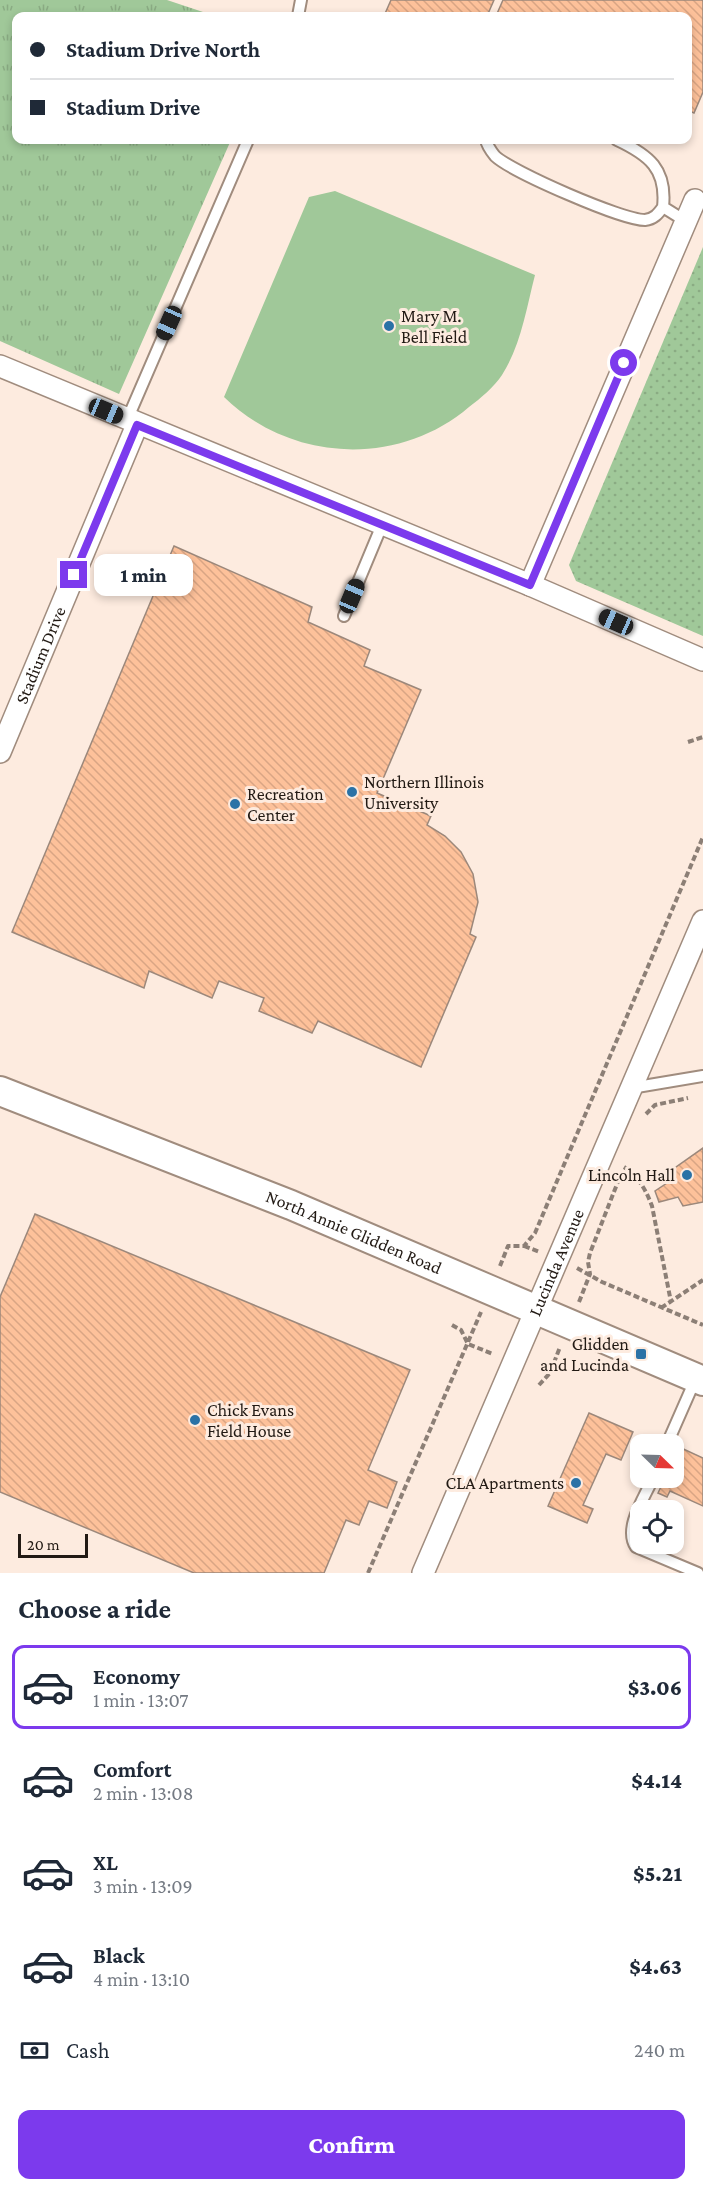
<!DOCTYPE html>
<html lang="en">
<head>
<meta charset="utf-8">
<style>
	:root { --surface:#fff; --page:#f2f2f3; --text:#1f2937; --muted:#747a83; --line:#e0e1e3; --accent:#7c3aed }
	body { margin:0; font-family:"Crimson Pro",serif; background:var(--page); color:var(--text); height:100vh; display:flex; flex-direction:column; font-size:22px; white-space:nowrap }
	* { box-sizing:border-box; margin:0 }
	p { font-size:20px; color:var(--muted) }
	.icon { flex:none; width:33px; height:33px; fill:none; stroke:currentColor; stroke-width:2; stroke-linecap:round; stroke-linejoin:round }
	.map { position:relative; height:1573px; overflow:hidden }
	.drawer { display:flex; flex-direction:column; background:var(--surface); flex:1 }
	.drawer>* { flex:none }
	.top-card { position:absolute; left:12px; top:12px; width:680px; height:132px; border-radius:12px; box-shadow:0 3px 9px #0003; display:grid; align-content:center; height:132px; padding:0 18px; background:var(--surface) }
	.needle { width:39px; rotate:113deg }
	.buttons { position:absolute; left:630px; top:1434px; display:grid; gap:12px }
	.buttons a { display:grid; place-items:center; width:54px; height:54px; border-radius:12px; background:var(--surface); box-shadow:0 3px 9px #0003; font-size:30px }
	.scale { position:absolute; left:18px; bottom:15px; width:70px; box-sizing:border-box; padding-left:6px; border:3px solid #221a14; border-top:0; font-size:16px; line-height:21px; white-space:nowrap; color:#221a14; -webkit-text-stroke:4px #fdebdf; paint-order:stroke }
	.end { position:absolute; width:27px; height:27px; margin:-14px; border:8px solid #7c3aed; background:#fff; box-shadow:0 0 0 3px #fff }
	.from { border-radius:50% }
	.bubble { position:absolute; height:42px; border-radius:12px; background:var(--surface); box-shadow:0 3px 9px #0003; font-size:20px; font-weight:800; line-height:42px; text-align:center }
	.car { position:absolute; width:18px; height:36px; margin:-18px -9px; border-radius:8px; box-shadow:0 0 4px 2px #0007; background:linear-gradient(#222 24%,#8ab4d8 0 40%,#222 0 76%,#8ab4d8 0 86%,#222 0) }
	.top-card b { display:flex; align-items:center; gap:21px; height:57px; font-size:22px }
	.top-card b+b { border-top:2px solid var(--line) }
	.top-card i { width:15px; height:15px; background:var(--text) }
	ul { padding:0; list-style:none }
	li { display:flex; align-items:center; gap:18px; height:84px; margin:0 12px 9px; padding:0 6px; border:3px solid transparent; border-radius:12px }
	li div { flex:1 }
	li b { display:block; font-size:22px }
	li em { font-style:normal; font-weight:800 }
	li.on { border-color:var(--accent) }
	li>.icon { width:54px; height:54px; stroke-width:1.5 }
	h2 { padding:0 18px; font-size:27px; line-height:72px }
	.pay { display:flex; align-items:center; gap:15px; height:66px; padding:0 18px; font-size:22px }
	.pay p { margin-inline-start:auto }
	.action { display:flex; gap:12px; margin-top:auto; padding:12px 18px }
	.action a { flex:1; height:69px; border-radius:12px; background:var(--accent); color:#fff; font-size:24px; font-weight:800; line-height:69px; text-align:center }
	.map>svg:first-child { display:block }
	.grass { fill:url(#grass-dots) }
	.park { fill:url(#park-tufts) }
	.pitch { fill:#a0c899 }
	.building { fill:url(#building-back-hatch); stroke:#9c887b; stroke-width:1.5 }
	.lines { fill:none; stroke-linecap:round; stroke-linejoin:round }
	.lane-casing { stroke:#a08c7e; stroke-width:14 }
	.street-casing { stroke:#a08c7e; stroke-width:24 }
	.secondary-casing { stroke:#a08c7e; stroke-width:32 }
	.path { stroke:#8c7f76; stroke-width:4; stroke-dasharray:6 3; stroke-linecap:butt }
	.lane { stroke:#fff; stroke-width:10 }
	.street { stroke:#fff; stroke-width:21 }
	.secondary { stroke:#fff; stroke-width:28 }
	.route { stroke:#7c3aed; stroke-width:8 }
	.poi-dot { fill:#2b72a6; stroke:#fdebdf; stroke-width:2 }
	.labels { text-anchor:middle; stroke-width:6; stroke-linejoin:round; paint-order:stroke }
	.poi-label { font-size:18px; fill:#221a14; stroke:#fdebdf; text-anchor:start }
	.street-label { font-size:18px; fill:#221a14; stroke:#fdebdf }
</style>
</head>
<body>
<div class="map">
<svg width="703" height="1573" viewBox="0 0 703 1573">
	<defs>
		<pattern id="grass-dots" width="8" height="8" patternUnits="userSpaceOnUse" patternTransform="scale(1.5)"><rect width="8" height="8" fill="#a0c899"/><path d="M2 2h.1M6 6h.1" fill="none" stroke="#8aab83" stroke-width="1.8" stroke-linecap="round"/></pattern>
		<pattern id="park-tufts" width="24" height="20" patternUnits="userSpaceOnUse" patternTransform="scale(1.5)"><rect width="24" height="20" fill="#a0c899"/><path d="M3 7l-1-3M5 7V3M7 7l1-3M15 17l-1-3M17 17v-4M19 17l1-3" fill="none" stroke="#8aab83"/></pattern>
		<pattern id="building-back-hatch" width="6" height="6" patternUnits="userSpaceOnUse" patternTransform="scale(1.5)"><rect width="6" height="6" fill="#fdc19a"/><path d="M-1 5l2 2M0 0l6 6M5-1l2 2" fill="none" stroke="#d9a584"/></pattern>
	</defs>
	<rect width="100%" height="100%" fill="#fdebdf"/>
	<path class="grass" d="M703,247V636L576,581L569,565Z"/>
	<path class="park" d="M0,0H167L215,16H16V140H231L119,394L0,341Z"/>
	<path class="pitch" d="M335,191L535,275C526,310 521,345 502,375C494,387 481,398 469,407C399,467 291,463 224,397L309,197Z"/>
	<path class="building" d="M391,0H494L487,16H384Z
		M503,0H703V92L694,113L687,110V16H496Z
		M174,546L312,607L308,622L370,650L364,666L421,690L377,793L431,816L427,825L445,836L461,852L473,874L478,902L470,934L476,937L421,1067L318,1021L312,1033L259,1011L264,998L219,981L212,998L149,971L144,988L12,932Z
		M703,1148V1202L683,1206L678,1197L659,1202L655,1191L673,1179L669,1172Z
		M35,1214L410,1370L368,1470L397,1482L387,1508L369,1501L359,1525L346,1520L324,1573H194L0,1492V1297Z
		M589,1413L633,1432L621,1460L606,1454L583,1505L593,1509L587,1523L548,1506Z
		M679,1447L703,1458V1506L670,1491L667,1497L658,1493L665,1478H674V1458Z"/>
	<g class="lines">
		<defs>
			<path id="lane" d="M298,16L301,0
				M486,140C487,145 491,151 495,156C512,172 622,220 645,220C654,219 658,214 663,207C667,169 649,155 617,140
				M663,207L687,222
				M127,420L248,140
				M344,616L382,525
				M631,1088L703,1076
				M667,1444L696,1378
				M653,1478C645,1497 623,1528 636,1547L698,1573"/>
			<g id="street">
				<path d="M0,366L530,585L703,660"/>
				<path d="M530,585L695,200"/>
				<path id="s1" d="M0,752L137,425"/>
				<path id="s2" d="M423,1573L703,921"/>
			</g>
			<g id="secondary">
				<path id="s3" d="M0,1091L291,1205L703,1381"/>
			</g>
		</defs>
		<use href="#lane" class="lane-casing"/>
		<use href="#street" class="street-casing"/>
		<use href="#secondary" class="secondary-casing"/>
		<path class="path" d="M688,742L703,737
			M646,1114L655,1105L688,1098
			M624,1167C638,1176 646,1190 652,1206L671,1302
			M524,1246L540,1252
			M500,1266L508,1246H524L535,1233L703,837
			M577,1268L602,1282L703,1325
			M579,1302L590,1274L588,1262L590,1253L619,1179
			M661,1308L703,1280
			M452,1325L461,1330L468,1344L493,1354
			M539,1385L550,1373L560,1347
			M368,1573L481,1312"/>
		<use href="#lane" class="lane"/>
		<use href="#street" class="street"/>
		<use href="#secondary" class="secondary"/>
	</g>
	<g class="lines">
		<path class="route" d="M74,575L137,425L530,585L624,363"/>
	</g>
	<g class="poi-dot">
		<circle cx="389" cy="326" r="6"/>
		<circle cx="352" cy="792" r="6"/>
		<circle cx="235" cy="804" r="6"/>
		<circle cx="687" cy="1175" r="6"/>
		<rect x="635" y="1348" width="12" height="12" rx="3"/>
		<circle cx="195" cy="1420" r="6"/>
		<circle cx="576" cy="1483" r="6"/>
	</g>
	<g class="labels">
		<g class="poi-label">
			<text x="401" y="322">Mary M.<tspan x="401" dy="21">Bell Field</tspan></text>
			<text x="364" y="788">Northern Illinois<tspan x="364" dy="21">University</tspan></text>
			<text x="247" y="800">Recreation<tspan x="247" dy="21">Center</tspan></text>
			<text x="675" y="1181" text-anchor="end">Lincoln Hall</text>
			<text x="629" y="1350" text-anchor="end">Glidden<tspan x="629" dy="21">and Lucinda</tspan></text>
			<text x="207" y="1416">Chick Evans<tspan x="207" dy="21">Field House</tspan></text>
			<text x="564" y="1489" text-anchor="end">CLA Apartments</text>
		</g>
		<g class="street-label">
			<text dy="6" stroke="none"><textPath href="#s1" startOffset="105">Stadium Drive</textPath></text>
			<text dy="6" stroke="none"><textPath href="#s3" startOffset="381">North Annie Glidden Road</textPath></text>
			<text dy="6" stroke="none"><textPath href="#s2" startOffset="338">Lucinda Avenue</textPath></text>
		</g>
	</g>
</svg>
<div class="buttons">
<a><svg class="needle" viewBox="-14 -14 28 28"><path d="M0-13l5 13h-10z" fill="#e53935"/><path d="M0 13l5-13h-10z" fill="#747a83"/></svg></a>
<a><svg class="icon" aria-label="locate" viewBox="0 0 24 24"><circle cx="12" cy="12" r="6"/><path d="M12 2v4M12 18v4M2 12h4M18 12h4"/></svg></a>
</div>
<div class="scale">20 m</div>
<i class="end from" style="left:624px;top:363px"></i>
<i class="end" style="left:74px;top:575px"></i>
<div class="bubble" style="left:94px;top:554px;width:99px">1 min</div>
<i class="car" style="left:169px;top:323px;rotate:204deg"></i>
<i class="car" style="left:106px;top:411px;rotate:113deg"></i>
<i class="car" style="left:352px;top:596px;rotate:23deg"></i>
<i class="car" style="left:616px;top:622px;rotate:294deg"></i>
<div class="top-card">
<b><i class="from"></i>Stadium Drive North</b>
<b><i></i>Stadium Drive</b>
</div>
</div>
<section class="drawer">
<h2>Choose a ride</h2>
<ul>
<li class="on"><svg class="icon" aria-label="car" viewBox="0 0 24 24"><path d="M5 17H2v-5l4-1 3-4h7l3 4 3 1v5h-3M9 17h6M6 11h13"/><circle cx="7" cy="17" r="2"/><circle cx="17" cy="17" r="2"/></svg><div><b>Economy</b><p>1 min · 13:07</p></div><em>$3.06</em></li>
<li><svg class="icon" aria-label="car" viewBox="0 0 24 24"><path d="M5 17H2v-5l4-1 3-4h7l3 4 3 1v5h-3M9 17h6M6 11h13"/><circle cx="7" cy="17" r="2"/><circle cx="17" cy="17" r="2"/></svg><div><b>Comfort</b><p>2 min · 13:08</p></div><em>$4.14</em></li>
<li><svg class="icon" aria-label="car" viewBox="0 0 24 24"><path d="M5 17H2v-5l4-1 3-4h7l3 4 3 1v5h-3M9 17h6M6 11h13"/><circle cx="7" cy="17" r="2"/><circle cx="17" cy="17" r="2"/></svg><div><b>XL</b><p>3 min · 13:09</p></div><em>$5.21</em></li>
<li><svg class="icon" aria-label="car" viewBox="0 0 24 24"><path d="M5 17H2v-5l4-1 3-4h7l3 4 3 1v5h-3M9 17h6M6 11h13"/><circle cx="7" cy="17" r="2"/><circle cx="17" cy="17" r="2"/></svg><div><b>Black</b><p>4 min · 13:10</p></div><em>$4.63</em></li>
</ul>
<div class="pay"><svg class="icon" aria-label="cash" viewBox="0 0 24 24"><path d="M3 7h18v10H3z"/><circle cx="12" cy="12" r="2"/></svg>Cash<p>240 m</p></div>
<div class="action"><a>Confirm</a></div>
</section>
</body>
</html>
